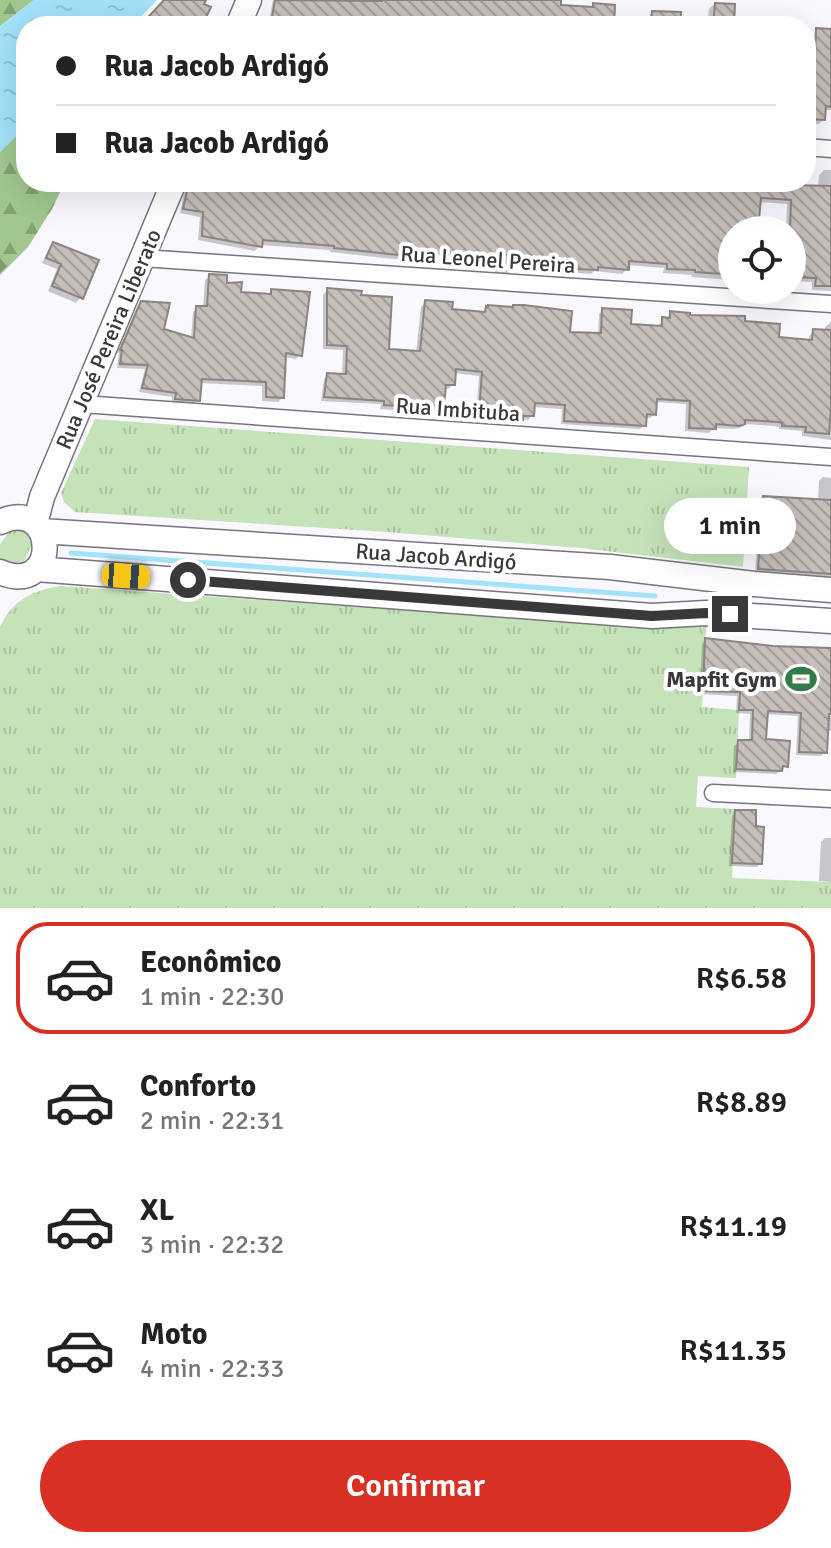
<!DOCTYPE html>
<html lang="pt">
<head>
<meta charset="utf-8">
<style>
	:root { --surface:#fff; --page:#f2f2f2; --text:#222; --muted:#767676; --line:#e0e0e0; --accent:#d93025 }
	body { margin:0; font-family:Signika,sans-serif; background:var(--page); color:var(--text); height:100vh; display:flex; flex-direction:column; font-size:30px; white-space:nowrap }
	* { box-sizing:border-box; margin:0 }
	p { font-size:26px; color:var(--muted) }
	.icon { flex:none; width:44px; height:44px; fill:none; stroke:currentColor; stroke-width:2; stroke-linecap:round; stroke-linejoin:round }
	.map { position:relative; height:908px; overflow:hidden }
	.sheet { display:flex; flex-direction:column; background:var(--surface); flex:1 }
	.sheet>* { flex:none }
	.guide { position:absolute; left:16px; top:16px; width:800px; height:176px; border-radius:32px; box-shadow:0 8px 32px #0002; display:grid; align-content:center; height:176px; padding:0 40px; background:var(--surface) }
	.tools { position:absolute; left:718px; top:216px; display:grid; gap:16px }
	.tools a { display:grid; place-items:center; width:88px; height:88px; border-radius:50%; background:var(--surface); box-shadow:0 8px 32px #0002; font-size:40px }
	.end { position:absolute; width:36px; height:36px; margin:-18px; border:10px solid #39383b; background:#fff; box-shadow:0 0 0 4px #fff }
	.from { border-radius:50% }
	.bubble { position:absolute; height:56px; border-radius:28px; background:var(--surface); box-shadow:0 8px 32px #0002; font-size:26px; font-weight:600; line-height:56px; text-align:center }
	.car { position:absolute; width:24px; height:48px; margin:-24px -12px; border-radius:10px; box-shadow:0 0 6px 2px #0007; background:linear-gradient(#f5c518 24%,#345 0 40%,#f5c518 0 76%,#345 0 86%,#f5c518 0) }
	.guide b { display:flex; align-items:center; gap:28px; height:76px; font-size:30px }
	.guide b+b { border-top:2px solid var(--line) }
	.guide i { width:20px; height:20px; background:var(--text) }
	ul { padding:14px 0 0; list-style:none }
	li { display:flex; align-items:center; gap:24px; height:112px; margin:0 16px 12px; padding:0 24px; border:4px solid transparent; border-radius:32px }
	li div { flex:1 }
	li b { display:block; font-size:30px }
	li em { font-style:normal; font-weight:600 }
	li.selected { border-color:var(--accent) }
	li>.icon { width:72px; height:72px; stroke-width:1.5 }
	.primary-button { display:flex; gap:16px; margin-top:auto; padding:16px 40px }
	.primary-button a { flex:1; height:92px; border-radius:48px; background:var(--accent); color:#fff; font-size:32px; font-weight:600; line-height:92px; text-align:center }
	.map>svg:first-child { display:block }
	.grass { fill:url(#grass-tufts) }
	.forest { fill:url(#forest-firs) }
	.water { fill:url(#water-ripples) }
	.shadow { fill:#0003 }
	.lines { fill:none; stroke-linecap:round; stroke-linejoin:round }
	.stream { stroke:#a3e2f9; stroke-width:5 }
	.building { fill:url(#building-back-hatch); stroke:#8c847f; stroke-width:2 }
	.minor-casing { stroke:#76757c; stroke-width:19 }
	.secondary-casing { stroke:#76757c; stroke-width:27 }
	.minor { stroke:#fff; stroke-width:16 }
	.secondary { stroke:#fff; stroke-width:24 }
	.route { stroke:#39383b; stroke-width:10 }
	.labels { text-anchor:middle; stroke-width:8; stroke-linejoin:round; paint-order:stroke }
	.street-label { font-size:22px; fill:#39383b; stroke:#fff }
	.poi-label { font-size:22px; font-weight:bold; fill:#39383b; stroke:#fff; text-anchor:end }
</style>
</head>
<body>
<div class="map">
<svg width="831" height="908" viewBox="0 0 831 908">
	<defs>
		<pattern id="grass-tufts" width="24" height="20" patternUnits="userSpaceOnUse" patternTransform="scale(2)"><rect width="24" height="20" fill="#c6e2b9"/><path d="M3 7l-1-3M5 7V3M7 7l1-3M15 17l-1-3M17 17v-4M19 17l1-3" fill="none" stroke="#abc3a0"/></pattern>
		<pattern id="forest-firs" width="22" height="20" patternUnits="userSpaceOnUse" patternTransform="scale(2)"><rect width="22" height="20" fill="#a1c78e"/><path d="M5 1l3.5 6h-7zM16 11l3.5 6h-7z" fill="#84a375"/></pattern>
		<pattern id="water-ripples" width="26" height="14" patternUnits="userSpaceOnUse" patternTransform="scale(2)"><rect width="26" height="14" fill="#a3e2f9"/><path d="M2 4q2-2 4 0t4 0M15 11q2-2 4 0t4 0" fill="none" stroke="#8dc3d6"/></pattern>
		<pattern id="building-back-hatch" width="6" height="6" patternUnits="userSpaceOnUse" patternTransform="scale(2)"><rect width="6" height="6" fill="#c6beb9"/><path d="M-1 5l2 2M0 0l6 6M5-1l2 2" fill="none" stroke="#a29b98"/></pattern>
	</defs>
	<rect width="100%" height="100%" fill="#f9f8fe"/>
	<path class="grass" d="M95,419L749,467L743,567L580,548L387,532L75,512L64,502L61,493Z
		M15,522L34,540L20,570L0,566V545Z
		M60,586L644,627L706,625L702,707L739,710L736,778L698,776L696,807L735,809L732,878L831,882V908H0V627C12,600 32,591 60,586Z"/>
	<path class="forest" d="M0,0H34L0,26Z
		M26,126V182H65L52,209L28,247L0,275V152Z"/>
	<path class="water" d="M34,0H157L132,26H26V126L0,152V26Z"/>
	<path class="shadow" d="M273,0H349L379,3V0H559V7L590,9L594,6L613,16L647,18L652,13L678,26H268Z
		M713,5L733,6V17L769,19L768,26H707L709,9Z
		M831,25V110H824L823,120L819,124L806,123V46L828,47Z
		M824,170H831V291L812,290V282L792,281V230H786L787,204L758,202L756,230H732V280L691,277L692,275L663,273L664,268L627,265V269L622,274L594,271L591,274L542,270V264L514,262L513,269L508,274L490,273L491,267L454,264L453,259L410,255L406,259H393L330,252V250L260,245L255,251L198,240L200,217L180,213L186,182H578L631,186V182H788L787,187L818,188L819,175Z
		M53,244L81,297L76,303L48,291L57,269L42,263L48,250Z
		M0,258L7,266L0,273Z
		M210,276L239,294L268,295L272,291L300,355L296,359L284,357L283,397L278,402L262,401V386L199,383L198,400L193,404L172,403V397L139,392L145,369L117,368L119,353H117L137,307L141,303L161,330L191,339L193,312L197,308H203L205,280Z
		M327,290L359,297L386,351L416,353L421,307L426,302L450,311L482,313L489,307L568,333L598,335L599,314L603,310L629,326L658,328L659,324L671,313L743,323L777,339L809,342V336L814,331L825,332V327L831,322V440L802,436V431L779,429V427L774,426L743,424L739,428L734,429L714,428L709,433L685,431L686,404L655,402L654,414L650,418H645V425L640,429L561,424L562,409L533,407L532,415L528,420L520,419L516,423H500L501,418L476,416L479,376L454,373L453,384L448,389L443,388L442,405L438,410L411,408L408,411L380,409L381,404L321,401L324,379L328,375L342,376L343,350L323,349V295Z
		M823,477L831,478V577L755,572L760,502L764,498L818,501L819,481Z
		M706,640L773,648L831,650L829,716H831V731H826L825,752L821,756L796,755L798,716L765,714L764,741L788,743L786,766L773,763L772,767L784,768L776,774L733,772L734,746L739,742H749L750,714L736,713L737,696L700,694L702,644Z
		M736,812L760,863L757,867L729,866L732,816Z
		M825,838H831V882L819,881L821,842Z"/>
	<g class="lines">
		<path class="stream" d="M71,553L655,596"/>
	</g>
	<path class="building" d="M164,0H206L204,4L211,7L202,26H140Z
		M275,0L382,1V0H561V5L593,7V3L615,5L614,26H316L271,23Z
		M715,3L735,4L734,26H713Z
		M652,11L681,12L680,26H651Z
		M816,28L831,29V107L826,106L825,120L806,119V56H815Z
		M189,182H337L369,184V182H591L635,184V182H790V185L831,186V286H815L816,278L792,277V230H790L791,200L761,198L758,230H732V247H725L723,274L695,272V270L667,269V264L629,261V270L598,267V270L576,269L545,266L546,260L516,258L515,270L494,269L495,263L459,260L457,259V255L413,251V255H399L334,248V246L263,240L262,247L202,236L203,212L183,209Z
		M53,242L99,260L83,299L52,286L61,264L46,258Z
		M209,274L227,275V283L242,282L241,292L271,294V289L310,292L302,356L286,353L284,398L266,397V382L202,379L200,401L175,399L176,393L142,388L148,365L120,364L122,350H120L141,301L170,303L164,329L194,338L196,306H207Z
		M327,288L362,291L361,295L392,297L389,349L420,351L425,300L453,302L452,309L485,312L486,306L488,307V305L513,307V305H524L572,311L570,332L601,333L602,308L632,310L631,324L662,326V317L670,318V311L690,313V315L745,316V321L780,324L779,337L812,340L813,329L831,330V408L829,434L805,432L806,427L782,426V423L779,422L745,420V424L740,426L716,424V429L689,428L690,401L657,399L656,415L647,414L646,426L564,421L565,405L535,403L534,416H523V420L504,419V415L479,413L482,372L456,369L455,385H446L444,406L415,404L414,407L384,405V401L324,397L327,373L346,374L347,346L327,345Z
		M763,496L831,500V574L758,569Z
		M705,638L773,646L831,648V714H829L827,753L799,752L801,713L768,711L766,739L790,741L788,767L783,766L782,771L736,769L738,740H752L753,710H739L740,692L703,691Z
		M735,810H756V826L764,827L762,864L732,863Z"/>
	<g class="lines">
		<defs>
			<path id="minor" d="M806,147L831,149
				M142,258L831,304
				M82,404L831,457
				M713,793L831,799"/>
			<path id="secondary" d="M238,26L249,0
				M0,522C58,495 61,598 0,572
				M35,524L42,497L174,182
				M41,531L610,567L754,584L831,590
				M36,569L652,616L706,613L831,621"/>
		</defs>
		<use href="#minor" class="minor-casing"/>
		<use href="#secondary" class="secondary-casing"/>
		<use href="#minor" class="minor"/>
		<use href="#secondary" class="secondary"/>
	</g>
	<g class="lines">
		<path class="route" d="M188,580L652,616L706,613L730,614"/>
	</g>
	<defs>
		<symbol id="stadium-bare" viewBox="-9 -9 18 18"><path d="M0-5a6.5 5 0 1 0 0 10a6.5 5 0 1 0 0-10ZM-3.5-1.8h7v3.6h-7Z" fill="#337c49" stroke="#fff" stroke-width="2.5" paint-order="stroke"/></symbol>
	</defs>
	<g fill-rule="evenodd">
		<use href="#stadium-bare" x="779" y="657" width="44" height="44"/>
	</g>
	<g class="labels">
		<g class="street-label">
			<text transform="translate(488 259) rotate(4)" y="8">Rua Leonel Pereira</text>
			<text transform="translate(108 339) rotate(-67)" y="8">Rua José Pereira Liberato</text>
			<text transform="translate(458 409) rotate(4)" y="8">Rua Imbituba</text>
			<text transform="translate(436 556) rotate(4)" y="8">Rua Jacob Ardigó</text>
		</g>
		<g class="poi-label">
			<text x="777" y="687">Mapfit Gym</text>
		</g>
	</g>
</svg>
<div class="tools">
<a><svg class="icon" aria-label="locate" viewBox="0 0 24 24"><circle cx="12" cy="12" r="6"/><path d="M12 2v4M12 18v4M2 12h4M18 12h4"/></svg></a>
</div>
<i class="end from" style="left:188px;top:580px"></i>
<i class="end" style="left:730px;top:614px"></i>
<div class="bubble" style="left:664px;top:498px;width:132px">1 min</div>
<i class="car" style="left:126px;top:576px;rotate:94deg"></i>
<div class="guide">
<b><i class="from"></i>Rua Jacob Ardigó</b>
<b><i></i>Rua Jacob Ardigó</b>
</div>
</div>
<section class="sheet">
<ul>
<li class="selected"><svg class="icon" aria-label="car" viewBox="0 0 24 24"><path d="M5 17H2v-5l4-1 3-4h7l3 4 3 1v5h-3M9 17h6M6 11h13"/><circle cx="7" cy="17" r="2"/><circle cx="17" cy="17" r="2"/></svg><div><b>Econômico</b><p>1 min · 22:30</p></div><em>R$6.58</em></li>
<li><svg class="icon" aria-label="car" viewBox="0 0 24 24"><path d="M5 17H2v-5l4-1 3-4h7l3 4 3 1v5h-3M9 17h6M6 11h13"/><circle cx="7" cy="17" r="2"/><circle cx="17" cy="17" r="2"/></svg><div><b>Conforto</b><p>2 min · 22:31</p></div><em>R$8.89</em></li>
<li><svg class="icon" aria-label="car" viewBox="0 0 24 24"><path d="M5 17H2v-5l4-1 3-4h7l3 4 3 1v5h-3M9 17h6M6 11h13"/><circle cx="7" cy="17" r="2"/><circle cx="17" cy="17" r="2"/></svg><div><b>XL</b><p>3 min · 22:32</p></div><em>R$11.19</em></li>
<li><svg class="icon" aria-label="car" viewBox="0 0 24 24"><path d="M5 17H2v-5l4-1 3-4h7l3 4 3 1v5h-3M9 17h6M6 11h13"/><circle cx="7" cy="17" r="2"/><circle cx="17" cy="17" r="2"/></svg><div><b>Moto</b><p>4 min · 22:33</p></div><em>R$11.35</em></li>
</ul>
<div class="primary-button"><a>Confirmar</a></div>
</section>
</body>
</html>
